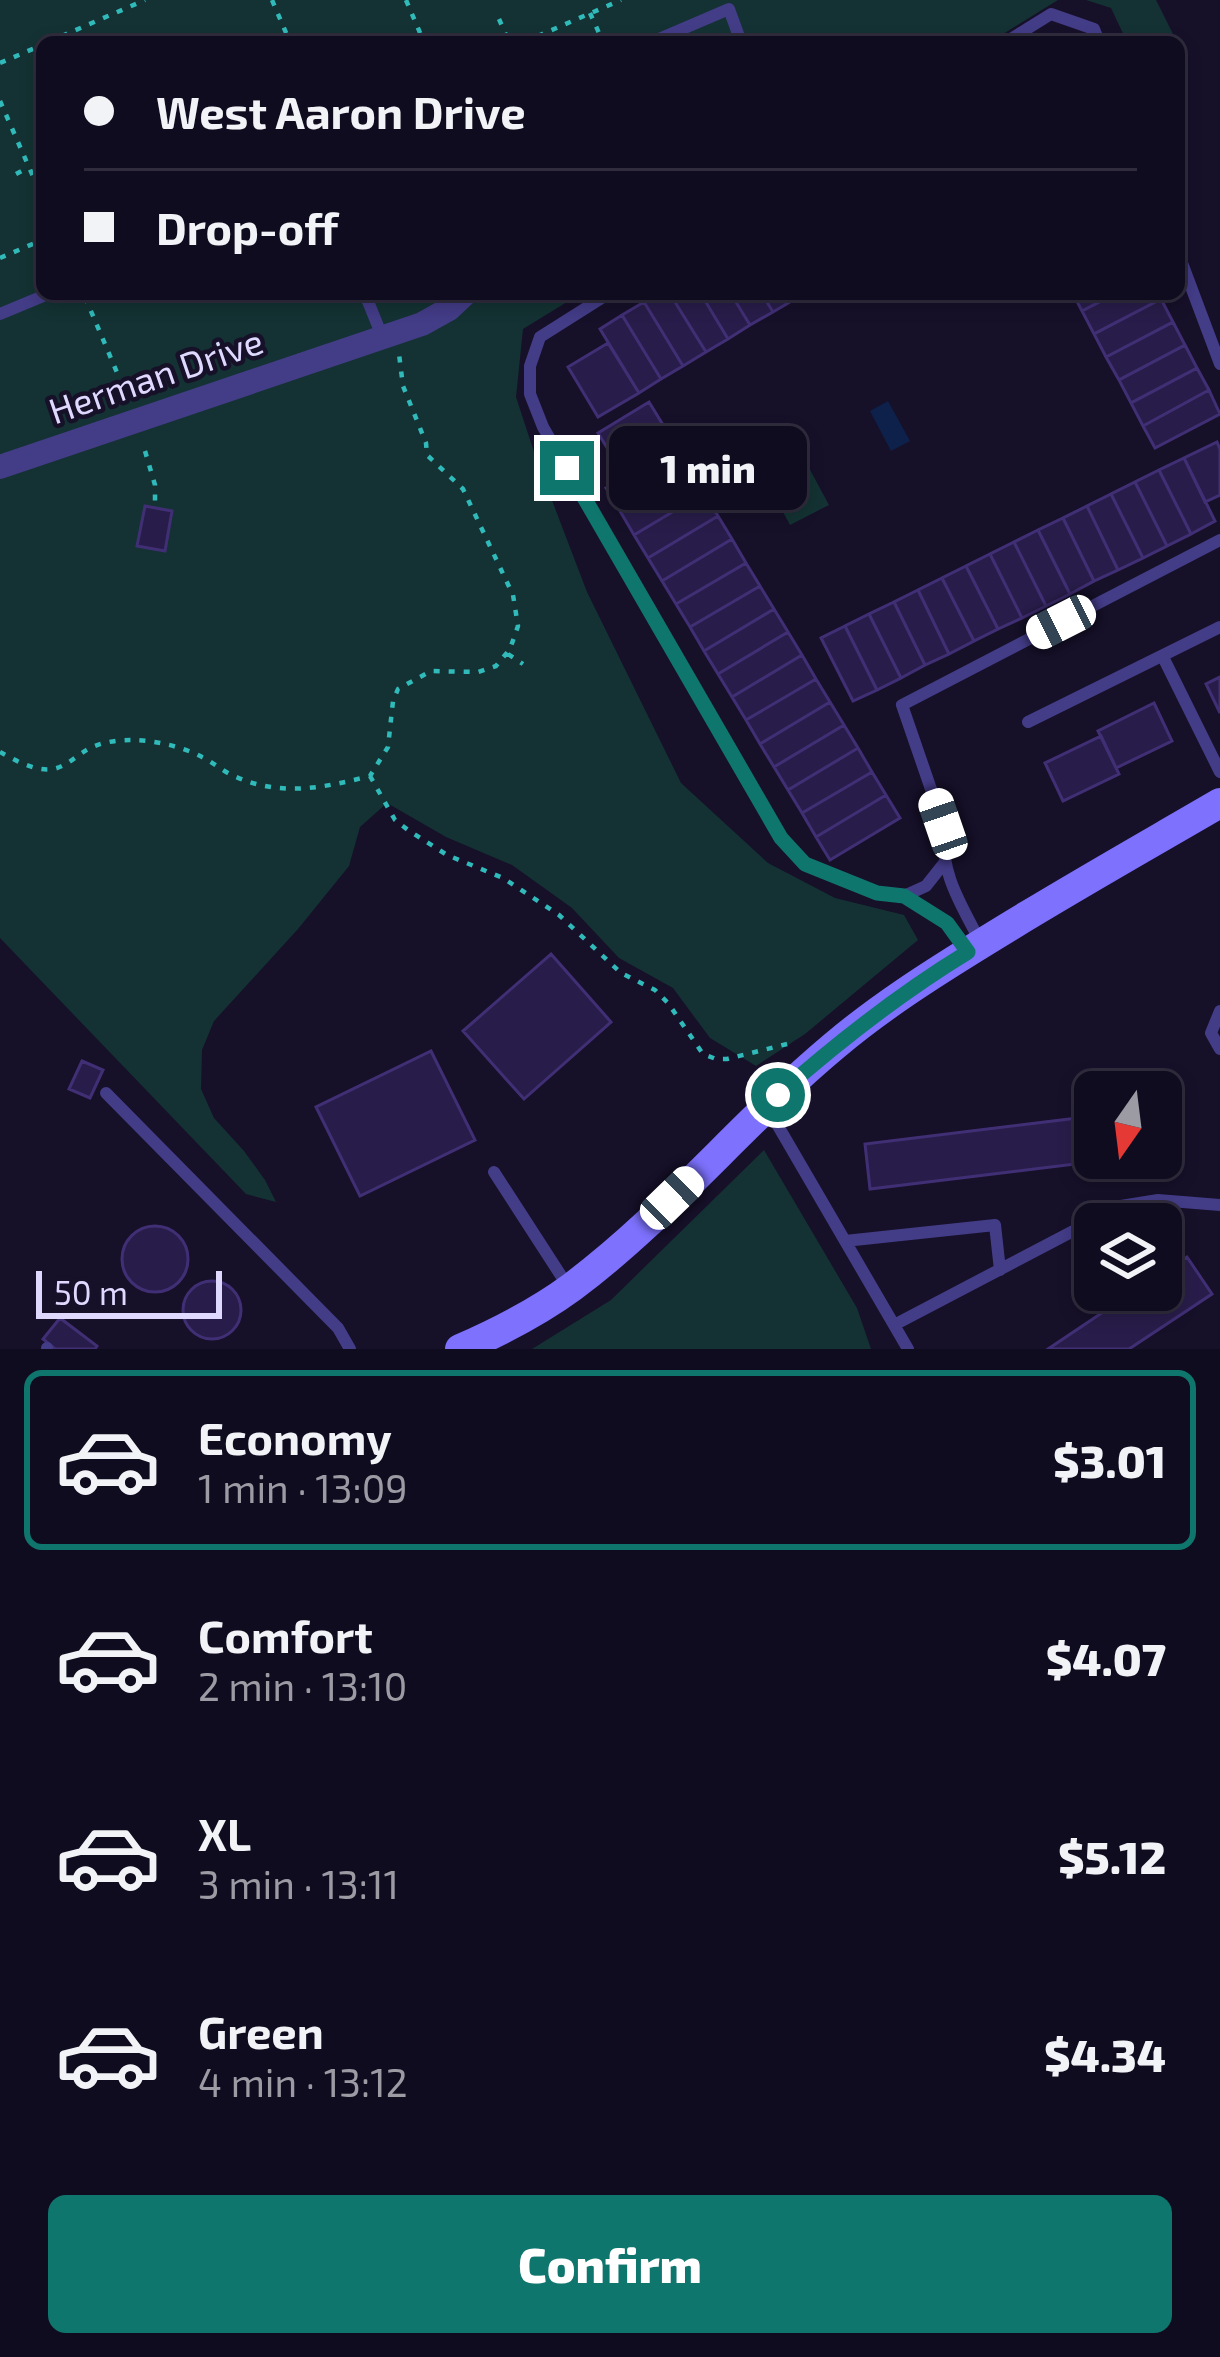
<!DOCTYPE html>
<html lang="en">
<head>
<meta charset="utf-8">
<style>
	:root { --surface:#100c1f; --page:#1e1a2c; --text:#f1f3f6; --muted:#9c9ba4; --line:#302c3d; --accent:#0f766e }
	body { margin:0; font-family:"Exo 2",sans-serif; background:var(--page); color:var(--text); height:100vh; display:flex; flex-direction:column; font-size:45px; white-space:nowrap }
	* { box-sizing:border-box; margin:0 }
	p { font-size:39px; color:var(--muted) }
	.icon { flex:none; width:66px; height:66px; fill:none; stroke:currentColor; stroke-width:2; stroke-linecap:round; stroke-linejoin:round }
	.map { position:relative; height:1349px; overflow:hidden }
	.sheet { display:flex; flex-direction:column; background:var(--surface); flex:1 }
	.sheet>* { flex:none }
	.guide { position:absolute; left:36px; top:36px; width:1149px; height:264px; border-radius:18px; box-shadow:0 6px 18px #0003,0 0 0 3px var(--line); display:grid; align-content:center; height:264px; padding:0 48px; background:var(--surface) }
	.needle { width:78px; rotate:194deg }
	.buttons { position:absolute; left:1074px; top:1071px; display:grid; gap:24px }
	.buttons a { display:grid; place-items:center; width:108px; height:108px; border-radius:18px; background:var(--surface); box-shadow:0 6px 18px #0003,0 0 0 3px var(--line); font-size:60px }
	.scale { position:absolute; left:36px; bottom:30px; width:186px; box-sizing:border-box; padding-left:12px; border:6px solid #dfd9ff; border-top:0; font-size:33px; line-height:42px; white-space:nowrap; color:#dfd9ff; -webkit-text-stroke:9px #161029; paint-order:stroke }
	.end { position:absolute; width:54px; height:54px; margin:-27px; border:15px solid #0f766e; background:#fff; box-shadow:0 0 0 6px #fff }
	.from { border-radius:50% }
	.bubble { position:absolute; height:84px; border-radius:18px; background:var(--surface); box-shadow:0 6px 18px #0003,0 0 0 3px var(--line); font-size:39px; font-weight:800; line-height:84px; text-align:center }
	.car { position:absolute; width:36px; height:72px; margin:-36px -18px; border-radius:15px; box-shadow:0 0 9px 3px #0007; background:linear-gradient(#fff 24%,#345 0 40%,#fff 0 76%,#345 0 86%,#fff 0) }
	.guide b { display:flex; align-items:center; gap:42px; height:114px; font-size:45px }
	.guide b+b { border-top:3px solid var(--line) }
	.guide i { width:30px; height:30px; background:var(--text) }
	ul { padding:21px 0 0; list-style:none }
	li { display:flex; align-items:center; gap:36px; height:180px; margin:0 24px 18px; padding:0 24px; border:6px solid transparent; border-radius:18px }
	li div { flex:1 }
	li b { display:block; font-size:45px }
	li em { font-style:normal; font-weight:800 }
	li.active { border-color:var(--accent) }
	li>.icon { width:108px; height:108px; stroke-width:1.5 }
	.button { display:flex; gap:24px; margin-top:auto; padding:24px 48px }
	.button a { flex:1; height:138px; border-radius:18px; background:var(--accent); color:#fff; font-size:48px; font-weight:800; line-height:138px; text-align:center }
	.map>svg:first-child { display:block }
	.green { fill:#143233 }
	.water { fill:#0d214b }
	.building { fill:#281d4a; stroke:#412f75; stroke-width:3 }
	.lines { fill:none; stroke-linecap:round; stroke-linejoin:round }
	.path { stroke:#31baba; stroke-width:4.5; stroke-dasharray:6 9; stroke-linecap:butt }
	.lane { stroke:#433c87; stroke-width:12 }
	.street { stroke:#433c87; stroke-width:24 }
	.secondary { stroke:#7d71fd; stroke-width:30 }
	.route { stroke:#0f766e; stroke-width:15 }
	.labels { text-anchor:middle; stroke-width:9; stroke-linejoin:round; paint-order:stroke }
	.street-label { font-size:36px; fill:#dfd9ff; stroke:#161029 }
</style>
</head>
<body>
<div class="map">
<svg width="1220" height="1349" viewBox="0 0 1220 1349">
	<rect width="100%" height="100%" fill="#161029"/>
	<path class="green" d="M0,0H1058L990,42H42V294H580L523,329L516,397L537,461L587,592L681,783L768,863L835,898L904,915L918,940L805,1034L756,1066L710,1038L673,988L619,958L572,908L512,865L446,837L387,803L360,827L349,866L298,929L214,1021L202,1050L201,1089L214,1118L244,1151L265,1180L276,1202L246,1194L0,938Z
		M1086,0H1156L1177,42H1127L1111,8Z
		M787,427L829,505L790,525L748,447Z
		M764,1150L857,1308L871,1349H532L611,1300Z"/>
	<path class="water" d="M888,401L910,441L891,451L870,411Z"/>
	<path class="building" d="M657,294H670L706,352L683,366L644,302Z
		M670,294H701L728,339L706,352Z
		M701,294H731L750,325L728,339Z
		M731,294H762L773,312L750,325Z
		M762,294H792L795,299L773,312Z
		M1073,294H1115L1082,311Z
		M1115,294H1159L1161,299L1094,334L1082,311Z
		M1161,299L1173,322L1106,357L1094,334Z
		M644,302L683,366L661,379L622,315Z
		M622,315L661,379L639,393L600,329Z
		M1173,322L1185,345L1119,380L1106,357Z
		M608,343L639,393L598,417L568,367Z
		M1185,345L1197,368L1131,403L1119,380Z
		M1197,368L1209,390L1143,426L1131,403Z
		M1209,390L1220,414L1155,448L1143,426Z
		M649,402L676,446L625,477L598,433Z
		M1217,442L1220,449V495L1205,502L1184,458Z
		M676,446L690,469L620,511L606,488Z
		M1184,458L1215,521L1191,534L1159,470Z
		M690,469L704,493L634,535L620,511Z
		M1159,470L1191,534L1167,546L1135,482Z
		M1135,482L1167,546L1143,558L1111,494Z
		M704,493L718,516L648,558L634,535Z
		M1111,494L1143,558L1118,570L1087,506Z
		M145,506L172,511L165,551L137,546Z
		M1087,506L1118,570L1094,581L1063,518Z
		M718,516L732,539L662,581L648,558Z
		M1063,518L1094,581L1070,594L1038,530Z
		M1038,530L1070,594L1046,606L1014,542Z
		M732,539L746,563L676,604L662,581Z
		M1014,542L1046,606L1022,618L990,554Z
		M990,554L1022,618L998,629L966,566Z
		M746,563L760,586L690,627L676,604Z
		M966,566L998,629L974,641L942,578Z
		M942,578L974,641L949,654L918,590Z
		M760,586L774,609L704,651L690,627Z
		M918,590L949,654L925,665L894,602Z
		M894,602L925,665L901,678L869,614Z
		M774,609L788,632L718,674L704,651Z
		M869,614L901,678L877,690L845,626Z
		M845,626L877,690L853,701L821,638Z
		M788,632L802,655L732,697L718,674Z
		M802,655L816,679L746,720L732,697Z
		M1220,677V713L1206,684Z
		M816,679L830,702L760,744L746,720Z
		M830,702L844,725L774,767L760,744Z
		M1154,703L1172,741L1116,768L1098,731Z
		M844,725L858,748L788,790L774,767Z
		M1101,736L1119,774L1063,801L1045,763Z
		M858,748L872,772L802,813L788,790Z
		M872,772L886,795L816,837L802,813Z
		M886,795L900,818L830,860L816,837Z
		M551,954L611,1022L524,1099L463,1031Z
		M431,1051L475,1140L360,1196L316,1107Z
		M82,1061L103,1070L90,1098L69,1089Z
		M1086,1117L1092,1162L870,1189L865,1144Z
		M122 1259a33 33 0 1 1 66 0a33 33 0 1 1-66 0Z
		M1187,1257L1212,1294L1129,1349H1048L1136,1290H1161V1274Z
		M183 1310a29 29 0 1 1 58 0a29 29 0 1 1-58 0Z
		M60,1318L97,1346L95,1349H55L43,1339Z"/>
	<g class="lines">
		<path class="path" d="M272,0L290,42
			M406,0L424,42
			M590,13L603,42
			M499,19L509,42
			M48,42L145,0
			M524,42L621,0
			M0,63L42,45
			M0,101L42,197
			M16,174L29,167
			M0,258L42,240
			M85,297L127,396
			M145,451L155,485V507
			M508,654L523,664
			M0,752C15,760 35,772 53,769C65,767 75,757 85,751C97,743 115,740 130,740C153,740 181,746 202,757C213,762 222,771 234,776C280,797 323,788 370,776L388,747L393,701L398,689L431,671L478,672L496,666L510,649L518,626L513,595L463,489L427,455L426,443L403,386L399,354
			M370,776L395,820L408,830L447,855L503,878L559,915L621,973L655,990L668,1003L703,1054L716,1059H727L795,1042"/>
		<path class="lane" d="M652,42L729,9L741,42
			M1006,42L1051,14L1094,29L1099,42
			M1179,255L1220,364
			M365,294L382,336
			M608,294L540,337L530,366V394L543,427L781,838L805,864L877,893L904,896L947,923L967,951
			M0,314L48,294
			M1163,657L1220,772
			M1028,722L1220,627
			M904,896L926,886L945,862
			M981,943C958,899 941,875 943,824L902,705L1220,540
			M1220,1011L1211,1033L1220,1049
			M106,1093L338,1328L350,1349
			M767,1107L908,1349
			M494,1172L569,1288
			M845,1241L995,1225L1000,1270
			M894,1325L1121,1206L1158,1200L1220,1205
			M47,1349V1348"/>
		<path class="street" d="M0,467L422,324L449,309L465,294"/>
		<path class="secondary" d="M460,1349C499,1332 538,1312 572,1287C667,1216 743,1122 834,1046C880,1007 932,974 984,942C1061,894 1141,849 1220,803"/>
	</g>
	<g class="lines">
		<path class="route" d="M567,468L781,838L805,864L877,893L904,896L947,923L968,952C899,994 838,1042 778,1095"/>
	</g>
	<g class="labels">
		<g class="street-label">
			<text transform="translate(156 376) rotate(-19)" y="13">Herman Drive</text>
		</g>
	</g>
</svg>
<div class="buttons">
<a><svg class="needle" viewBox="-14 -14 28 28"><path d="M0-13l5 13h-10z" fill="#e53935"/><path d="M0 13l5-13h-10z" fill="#9c9ba4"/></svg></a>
<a><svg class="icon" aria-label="layers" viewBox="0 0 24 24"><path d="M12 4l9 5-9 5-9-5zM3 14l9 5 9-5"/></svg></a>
</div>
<div class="scale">50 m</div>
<i class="end from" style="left:778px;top:1095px"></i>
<i class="end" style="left:567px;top:468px"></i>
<div class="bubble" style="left:609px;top:426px;width:198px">1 min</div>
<i class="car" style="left:1061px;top:622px;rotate:243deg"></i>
<i class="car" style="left:943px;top:824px;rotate:341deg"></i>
<i class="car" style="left:672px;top:1198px;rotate:46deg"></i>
<div class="guide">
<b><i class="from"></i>West Aaron Drive</b>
<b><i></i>Drop-off</b>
</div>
</div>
<section class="sheet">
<ul>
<li class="active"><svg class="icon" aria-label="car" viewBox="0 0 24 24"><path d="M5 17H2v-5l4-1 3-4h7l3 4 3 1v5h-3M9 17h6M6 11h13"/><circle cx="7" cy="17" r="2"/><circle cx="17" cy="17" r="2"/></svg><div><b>Economy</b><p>1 min · 13:09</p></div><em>$3.01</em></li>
<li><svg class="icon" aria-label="car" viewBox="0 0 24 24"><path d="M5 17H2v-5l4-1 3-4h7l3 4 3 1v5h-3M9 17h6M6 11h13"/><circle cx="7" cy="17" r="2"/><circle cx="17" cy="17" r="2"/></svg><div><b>Comfort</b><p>2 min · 13:10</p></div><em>$4.07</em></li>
<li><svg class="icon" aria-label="car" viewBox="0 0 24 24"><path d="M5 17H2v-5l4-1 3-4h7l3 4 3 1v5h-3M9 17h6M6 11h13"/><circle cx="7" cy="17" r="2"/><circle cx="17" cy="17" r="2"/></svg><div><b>XL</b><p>3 min · 13:11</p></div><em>$5.12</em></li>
<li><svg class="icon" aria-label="car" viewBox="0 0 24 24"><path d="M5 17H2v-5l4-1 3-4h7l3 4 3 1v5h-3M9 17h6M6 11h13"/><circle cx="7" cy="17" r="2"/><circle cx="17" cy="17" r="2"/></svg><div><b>Green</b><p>4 min · 13:12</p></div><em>$4.34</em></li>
</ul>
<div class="button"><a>Confirm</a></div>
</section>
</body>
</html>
